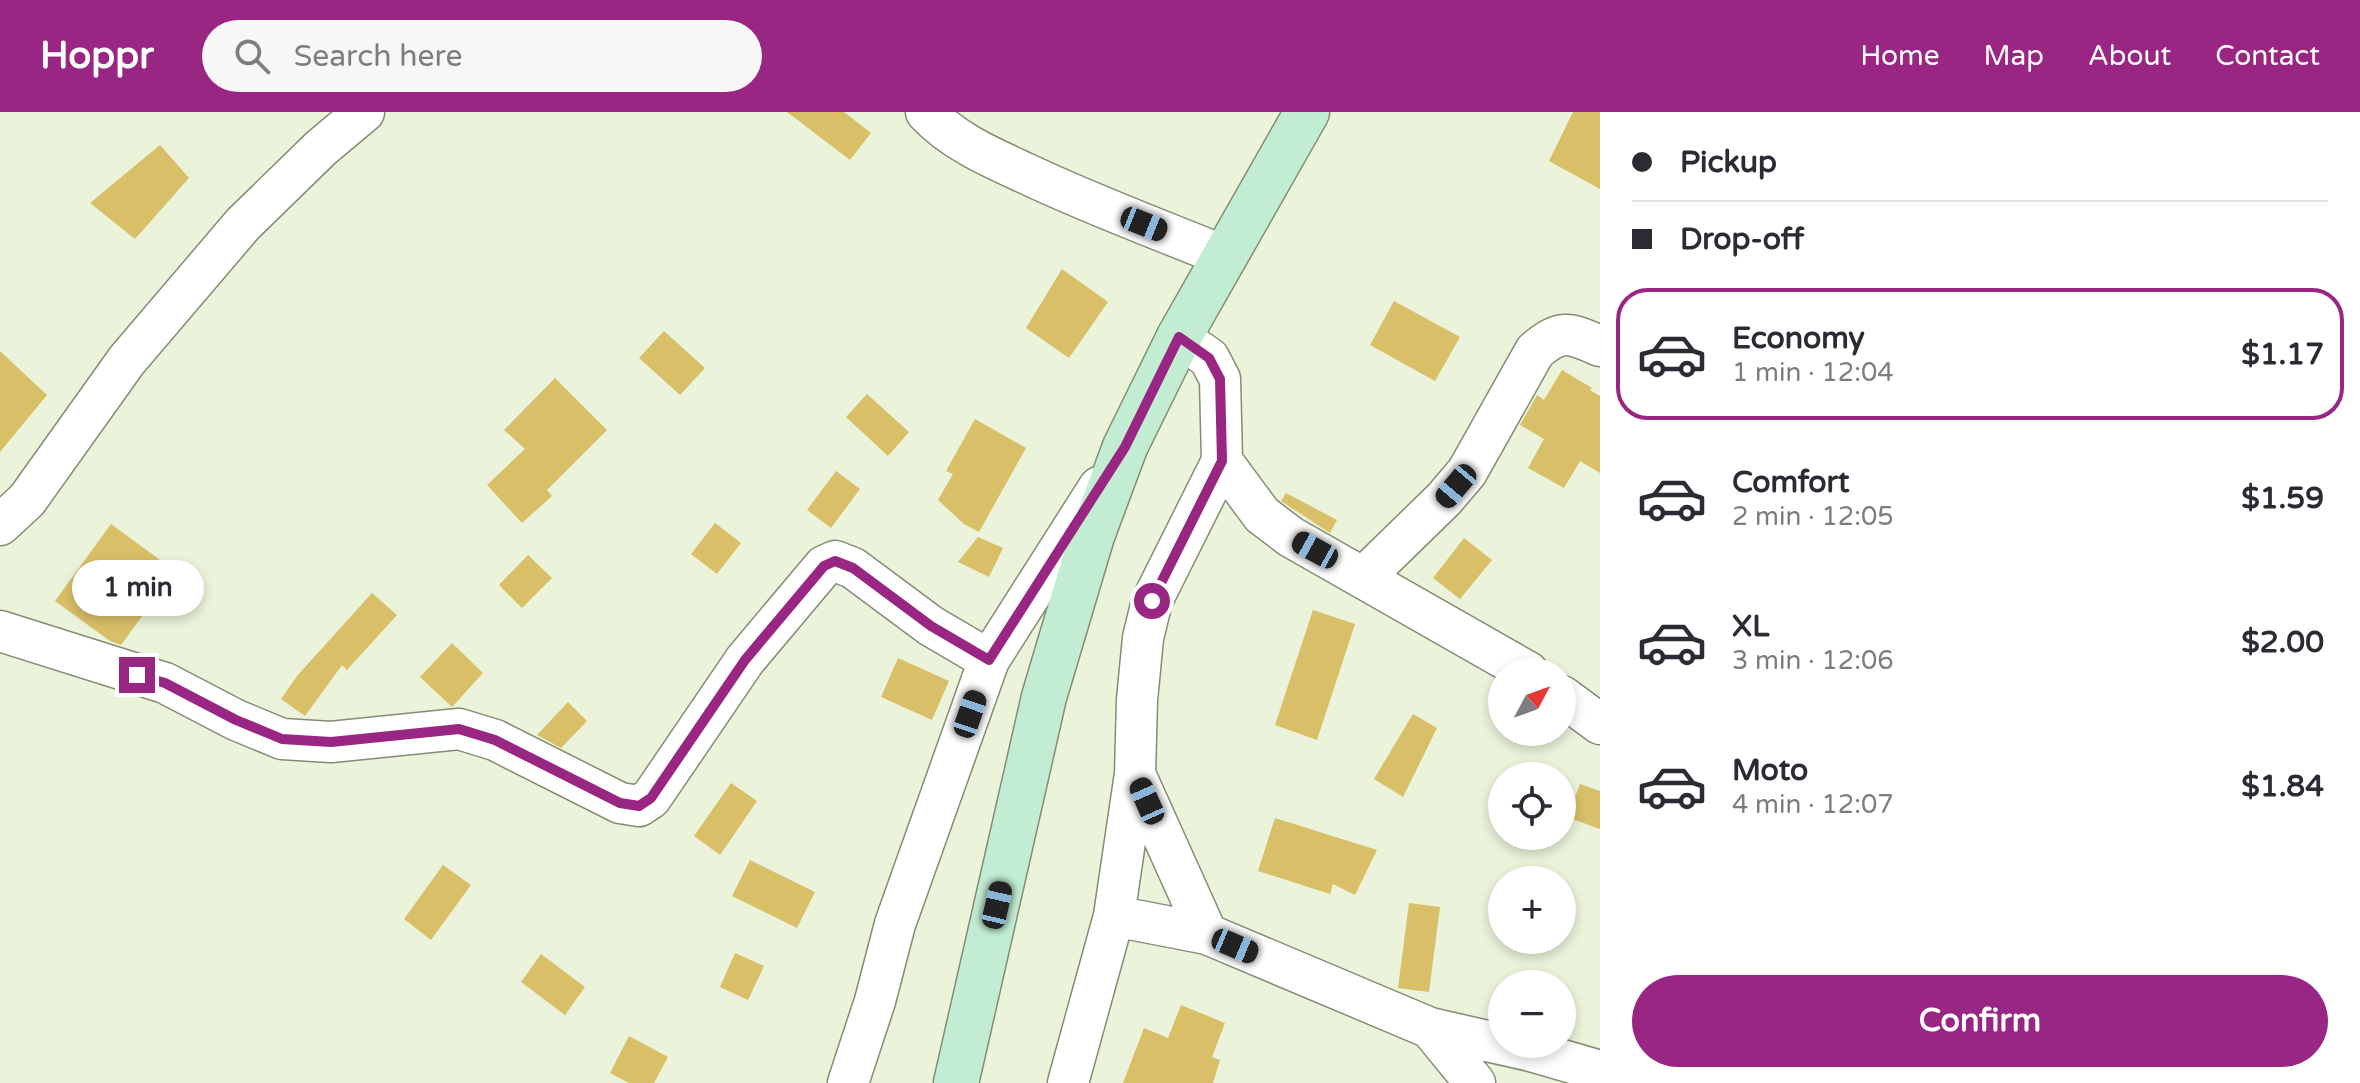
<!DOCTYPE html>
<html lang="en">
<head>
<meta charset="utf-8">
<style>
	:root { --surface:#fff; --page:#f7f7f7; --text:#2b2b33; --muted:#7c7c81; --line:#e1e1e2; --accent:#992683 }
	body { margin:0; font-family:"Varela Round",sans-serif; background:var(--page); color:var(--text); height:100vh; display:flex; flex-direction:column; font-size:30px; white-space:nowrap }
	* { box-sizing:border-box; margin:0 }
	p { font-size:26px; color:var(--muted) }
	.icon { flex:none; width:44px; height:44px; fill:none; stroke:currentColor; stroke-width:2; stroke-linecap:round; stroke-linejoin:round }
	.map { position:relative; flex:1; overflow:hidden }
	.side { display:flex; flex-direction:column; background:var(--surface); width:760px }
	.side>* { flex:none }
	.top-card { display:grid; align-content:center; height:176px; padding:0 32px; background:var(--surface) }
	.needle { width:52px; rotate:49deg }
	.tools { position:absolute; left:1488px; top:546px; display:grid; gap:16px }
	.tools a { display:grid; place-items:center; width:88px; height:88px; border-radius:50%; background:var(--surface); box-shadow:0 4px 12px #0003; font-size:40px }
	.end { position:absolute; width:36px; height:36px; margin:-18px; border:10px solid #992683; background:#fff; box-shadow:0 0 0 4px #fff }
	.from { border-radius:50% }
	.bubble { position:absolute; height:56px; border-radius:28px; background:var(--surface); box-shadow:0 4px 12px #0003; font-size:26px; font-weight:700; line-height:56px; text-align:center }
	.car { position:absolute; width:24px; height:48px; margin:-24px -12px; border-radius:10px; box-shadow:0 0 6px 2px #0007; background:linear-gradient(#222 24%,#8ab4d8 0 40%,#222 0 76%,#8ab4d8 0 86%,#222 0) }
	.top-card b { display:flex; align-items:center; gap:28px; height:76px; font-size:30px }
	.top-card b+b { border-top:2px solid var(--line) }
	.top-card i { width:20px; height:20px; background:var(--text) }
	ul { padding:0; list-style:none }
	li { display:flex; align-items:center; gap:24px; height:132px; margin:0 16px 12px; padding:0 16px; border:4px solid transparent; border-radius:32px }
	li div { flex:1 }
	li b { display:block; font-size:30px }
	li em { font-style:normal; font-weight:700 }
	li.active { border-color:var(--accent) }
	li>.icon { width:72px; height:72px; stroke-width:1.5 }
	.action { display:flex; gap:16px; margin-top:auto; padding:16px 32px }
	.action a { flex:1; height:92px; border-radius:48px; background:var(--accent); color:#fff; font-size:32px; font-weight:700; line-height:92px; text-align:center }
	header { display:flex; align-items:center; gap:48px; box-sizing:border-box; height:112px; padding:0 40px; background:var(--accent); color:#fff }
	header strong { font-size:38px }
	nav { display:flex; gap:44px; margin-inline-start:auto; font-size:28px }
	.search { width:560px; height:72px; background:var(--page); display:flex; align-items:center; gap:20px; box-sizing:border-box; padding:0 28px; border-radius:44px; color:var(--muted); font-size:30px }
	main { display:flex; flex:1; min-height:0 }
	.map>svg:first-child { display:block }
	.building { fill:#d9bf67 }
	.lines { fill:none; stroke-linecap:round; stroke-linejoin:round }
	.minor-casing { stroke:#848c75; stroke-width:43 }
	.secondary-casing { stroke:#848c75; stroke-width:47 }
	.minor { stroke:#fff; stroke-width:40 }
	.secondary { stroke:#c2edd2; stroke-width:44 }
	.route { stroke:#992683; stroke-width:10 }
</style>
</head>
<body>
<header>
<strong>Hoppr</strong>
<div class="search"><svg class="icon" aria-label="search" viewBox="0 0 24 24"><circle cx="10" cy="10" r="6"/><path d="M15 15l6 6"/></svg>Search here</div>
<nav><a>Home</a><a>Map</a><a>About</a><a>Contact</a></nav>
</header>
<main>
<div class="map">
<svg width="1600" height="971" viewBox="0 0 1600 971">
	<rect width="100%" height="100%" fill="#ebf3da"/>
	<path class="building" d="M787,0H844L871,21L850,48Z
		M1573,0H1600V77L1549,49Z
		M160,33L189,66L135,127L90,91Z
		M1062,157L1108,190L1069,246L1026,216Z
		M1394,189L1460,225L1435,269L1370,233Z
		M664,219L705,256L680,283L639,246Z
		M0,239L47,283L0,340Z
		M1562,258L1592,276L1590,278L1600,284V361L1580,349L1564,376L1528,356L1544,327L1520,313L1537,283L1544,288Z
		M555,266L607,318L547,378L552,384L522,411L487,373L525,337L504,318Z
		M867,282L909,320L888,344L846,305Z
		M975,307L1026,336L979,420L964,412L938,388L953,362L946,359Z
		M836,359L860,377L831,416L807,398Z
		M1286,381L1337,408L1330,421L1281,389Z
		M715,411L741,431L717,462L691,442Z
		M111,412L175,459L121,533L110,529L55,489Z
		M978,425L1003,436L989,465L958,450Z
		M1464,426L1492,448L1460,487L1433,466Z
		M528,443L552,466L522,496L499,473Z
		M372,481L397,503L347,558L342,553L305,604L281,587L297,564Z
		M1313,498L1355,512L1317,628L1275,613Z
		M452,531L483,561L452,595L420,565Z
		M898,546L949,569L932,608L881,585Z
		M568,590L587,609L561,636L537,623Z
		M1413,602L1437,616L1403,685L1374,667Z
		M731,671L757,689L720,743L694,724Z
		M1580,672L1600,679V717L1567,705Z
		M1275,706L1377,738L1355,783L1333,772L1330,782L1258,759Z
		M750,748L815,780L797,816L732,784Z
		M443,753L471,773L431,828L404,807Z
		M1409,791L1440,795L1429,880L1398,876Z
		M735,841L764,854L748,888L720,875Z
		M541,842L585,875L565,903L521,870Z
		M1181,893L1225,911L1212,945L1220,948L1213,971H1123L1144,916L1168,926Z
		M629,924L668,945L654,971H629L610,961Z"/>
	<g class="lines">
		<defs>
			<path id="minor" d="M926,0C953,29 990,45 1025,61C1090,92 1158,117 1224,144
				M1179,225L1209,246L1220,267L1222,349L1262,403L1291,425L1528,560
				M0,413L27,388L127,248L243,112L321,36L364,0
				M1364,465L1444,387L1467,360L1535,239C1562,216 1570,221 1600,234
				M0,519L165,571L236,608L282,627L331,630L459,617L495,628L620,691L639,694L651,686L745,548L824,454L835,449L853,456L931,514L989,548
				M1562,584L1600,612
				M1135,662L1207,822
				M1114,804L1207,822L1430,916L1531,939L1600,959
				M1430,916L1475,971
				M848,971L875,889L895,812L989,548L1099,375
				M1068,971L1114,804L1135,662L1137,588L1143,526L1152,489L1222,349"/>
			<path id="secondary" d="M956,971L1044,585L1092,424L1125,335L1179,225L1307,0"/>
		</defs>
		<use href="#minor" class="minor-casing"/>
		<use href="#secondary" class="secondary-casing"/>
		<use href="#minor" class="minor"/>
		<use href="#secondary" class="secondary"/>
	</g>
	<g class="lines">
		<path class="route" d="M137,563L165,571L236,608L282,627L331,630L459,617L495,628L620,691L639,694L651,686L745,548L824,454L835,449L853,456L931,514L989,548L1125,335L1179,225L1209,246L1220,267L1222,349L1152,489"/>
	</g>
</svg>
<div class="tools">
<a><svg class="needle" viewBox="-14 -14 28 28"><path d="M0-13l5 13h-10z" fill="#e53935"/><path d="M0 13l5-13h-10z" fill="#7c7c81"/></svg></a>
<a><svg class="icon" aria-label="locate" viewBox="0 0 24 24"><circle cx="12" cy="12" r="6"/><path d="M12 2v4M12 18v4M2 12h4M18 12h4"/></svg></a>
<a>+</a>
<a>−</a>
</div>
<i class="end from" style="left:1152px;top:489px"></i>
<i class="end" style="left:137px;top:563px"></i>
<div class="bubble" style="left:72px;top:448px;width:132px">1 min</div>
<i class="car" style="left:1144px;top:112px;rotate:112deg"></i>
<i class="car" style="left:1456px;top:374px;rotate:220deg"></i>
<i class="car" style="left:1315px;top:438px;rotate:299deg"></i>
<i class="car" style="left:970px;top:602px;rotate:19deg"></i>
<i class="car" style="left:1147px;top:689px;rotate:336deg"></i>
<i class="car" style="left:997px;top:793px;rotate:13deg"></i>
<i class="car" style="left:1235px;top:834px;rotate:113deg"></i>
</div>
<section class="side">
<div class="top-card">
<b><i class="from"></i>Pickup</b>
<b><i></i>Drop-off</b>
</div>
<ul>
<li class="active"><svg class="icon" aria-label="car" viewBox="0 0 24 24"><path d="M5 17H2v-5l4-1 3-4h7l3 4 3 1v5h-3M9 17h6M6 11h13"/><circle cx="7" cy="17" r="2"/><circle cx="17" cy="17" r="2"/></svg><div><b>Economy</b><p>1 min · 12:04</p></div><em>$1.17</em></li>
<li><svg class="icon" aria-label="car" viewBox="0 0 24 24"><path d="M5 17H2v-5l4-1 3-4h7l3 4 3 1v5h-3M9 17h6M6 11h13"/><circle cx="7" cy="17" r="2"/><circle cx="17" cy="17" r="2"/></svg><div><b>Comfort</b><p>2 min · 12:05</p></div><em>$1.59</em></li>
<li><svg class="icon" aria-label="car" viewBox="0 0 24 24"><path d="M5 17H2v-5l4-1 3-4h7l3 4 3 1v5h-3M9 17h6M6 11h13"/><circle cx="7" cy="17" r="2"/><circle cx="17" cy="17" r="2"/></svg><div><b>XL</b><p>3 min · 12:06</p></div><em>$2.00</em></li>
<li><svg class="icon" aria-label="car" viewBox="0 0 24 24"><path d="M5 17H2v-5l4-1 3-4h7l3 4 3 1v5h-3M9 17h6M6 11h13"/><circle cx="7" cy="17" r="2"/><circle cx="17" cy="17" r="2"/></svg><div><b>Moto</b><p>4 min · 12:07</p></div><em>$1.84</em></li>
</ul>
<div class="action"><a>Confirm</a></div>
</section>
</main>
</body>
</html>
